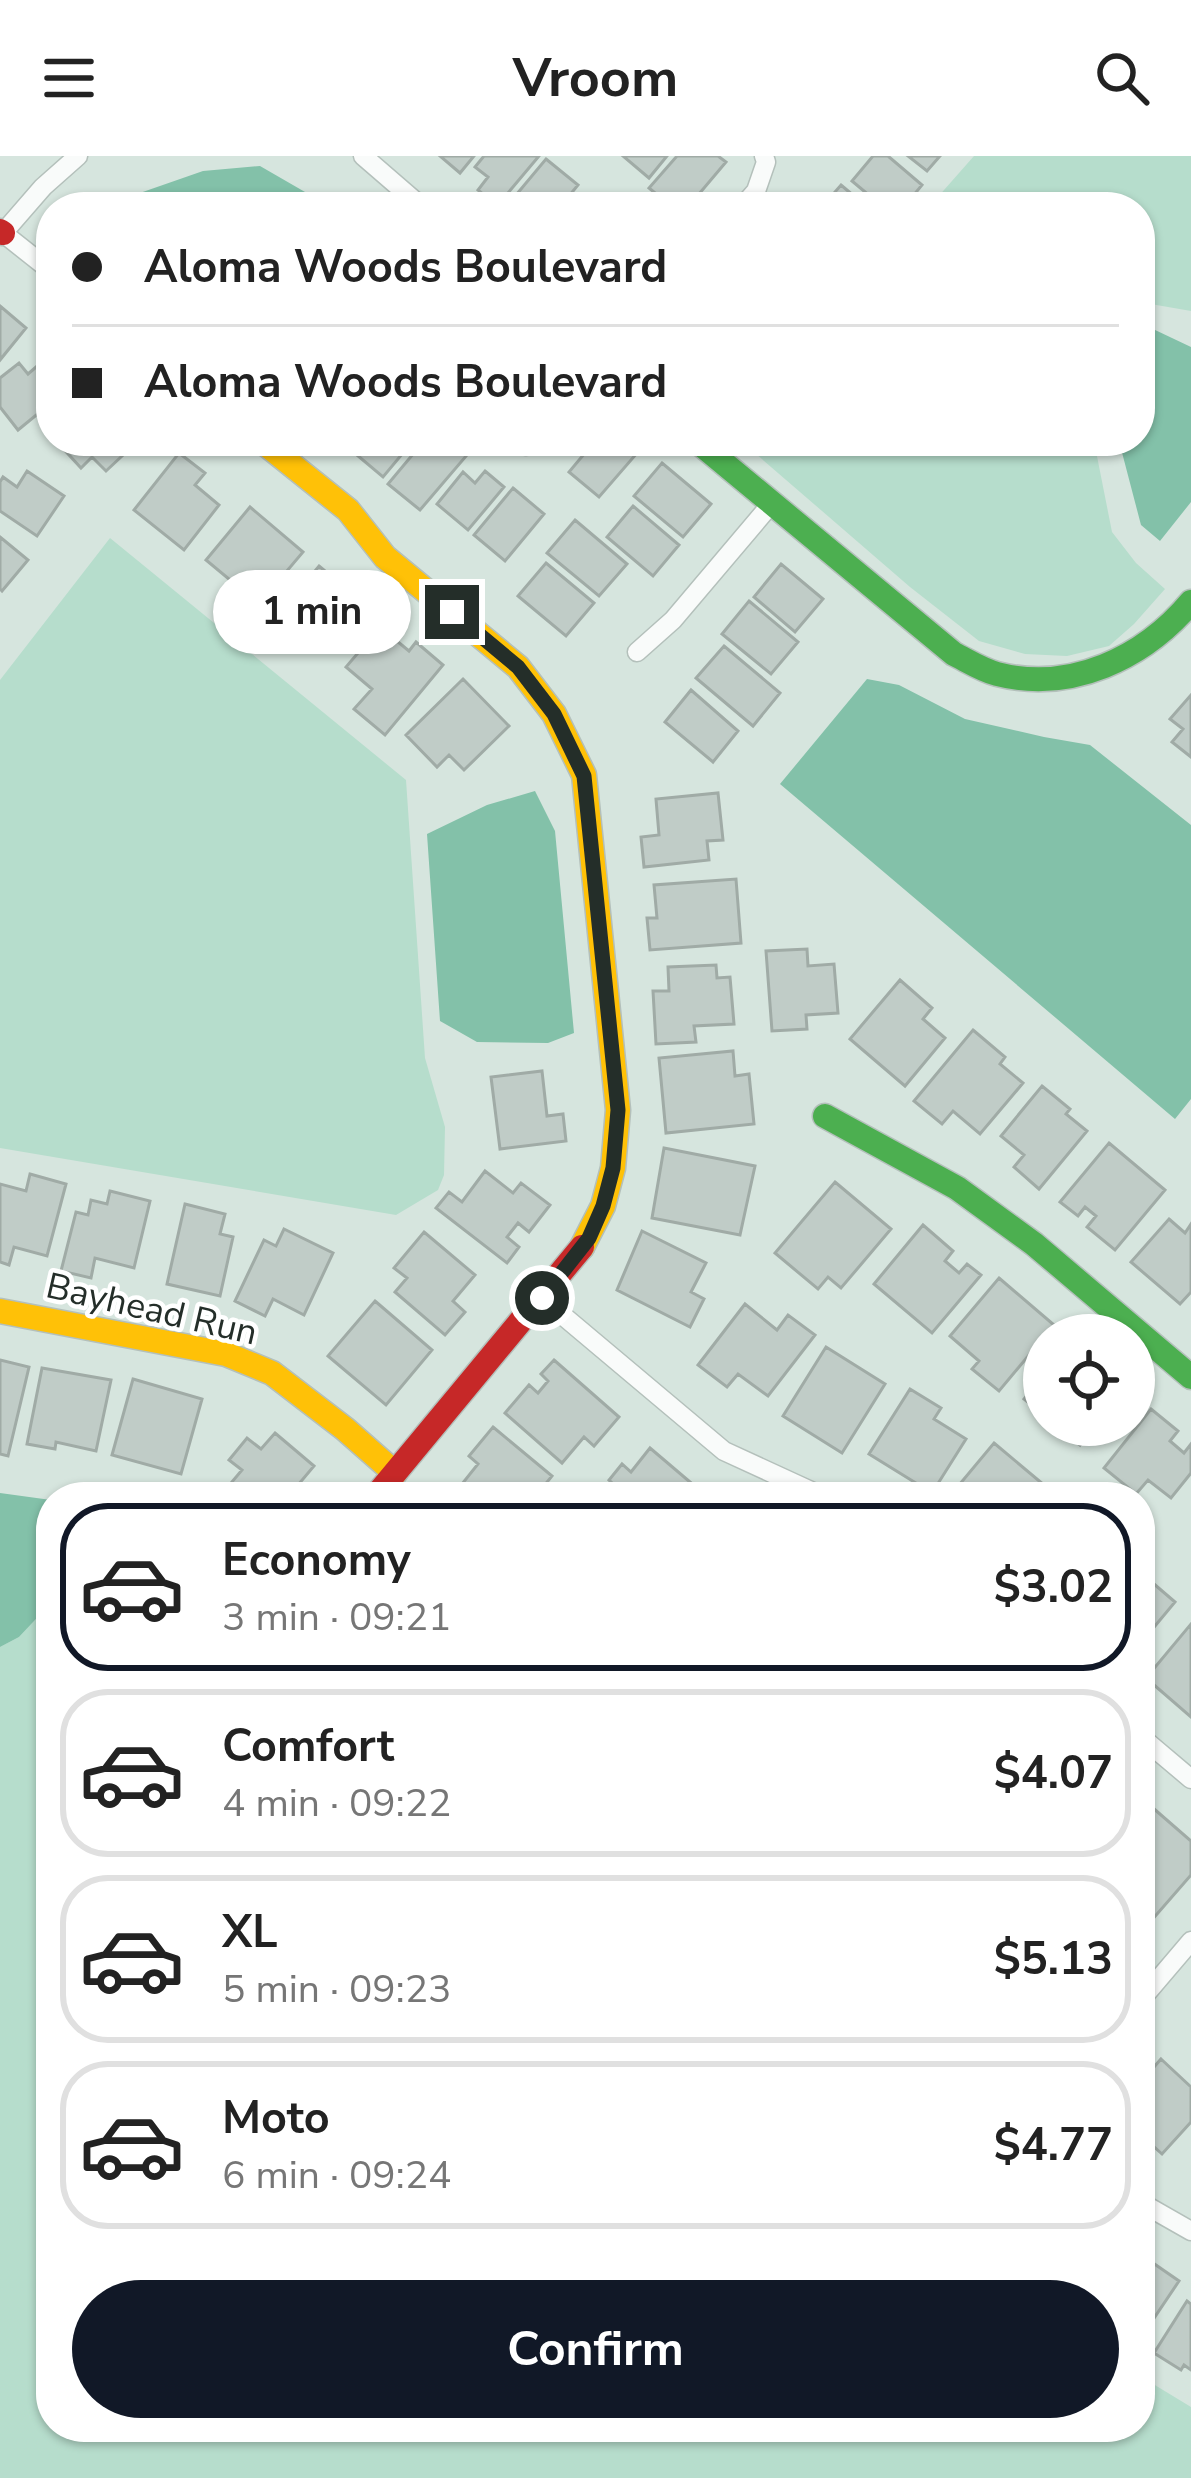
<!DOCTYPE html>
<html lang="en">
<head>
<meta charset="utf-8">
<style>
	:root { --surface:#fff; --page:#f6f6f6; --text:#222; --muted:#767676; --line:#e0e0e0; --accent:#111827 }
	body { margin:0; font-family:"Nunito Sans",sans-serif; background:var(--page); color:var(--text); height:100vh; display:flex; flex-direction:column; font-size:45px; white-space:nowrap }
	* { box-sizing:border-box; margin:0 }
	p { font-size:39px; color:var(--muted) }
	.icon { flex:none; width:66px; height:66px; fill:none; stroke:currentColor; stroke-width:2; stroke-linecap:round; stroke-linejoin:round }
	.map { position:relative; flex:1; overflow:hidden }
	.sheet { position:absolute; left:36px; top:1326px; width:1119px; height:960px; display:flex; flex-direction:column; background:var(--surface); border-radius:48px; box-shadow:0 3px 9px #0004 }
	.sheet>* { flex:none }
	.guide { position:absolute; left:36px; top:36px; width:1119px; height:264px; border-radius:48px; box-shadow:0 3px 9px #0004; display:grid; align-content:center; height:264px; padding:0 36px; background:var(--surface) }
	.controls { position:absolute; left:1023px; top:1158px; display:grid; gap:24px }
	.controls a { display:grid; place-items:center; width:132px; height:132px; border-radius:50%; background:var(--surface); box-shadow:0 3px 9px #0004; font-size:60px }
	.end { position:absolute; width:54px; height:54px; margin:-27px; border:15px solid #242e29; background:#fff; box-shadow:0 0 0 6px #fff }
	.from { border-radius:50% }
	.bubble { position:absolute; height:84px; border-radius:42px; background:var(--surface); box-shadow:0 3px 9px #0004; font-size:39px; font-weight:700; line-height:84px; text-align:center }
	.guide b { display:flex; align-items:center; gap:42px; height:114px; font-size:45px }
	.guide b+b { border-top:3px solid var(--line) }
	.guide i { width:30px; height:30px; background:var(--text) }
	ul { padding:21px 0 0; list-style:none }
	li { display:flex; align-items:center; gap:36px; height:168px; margin:0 24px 18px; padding:0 12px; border:6px solid var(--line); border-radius:48px }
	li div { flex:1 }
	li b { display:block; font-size:45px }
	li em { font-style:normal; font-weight:700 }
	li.current { border-color:var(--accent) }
	li>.icon { width:108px; height:108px; stroke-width:1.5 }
	.action { display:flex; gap:24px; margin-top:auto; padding:24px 36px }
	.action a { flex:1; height:138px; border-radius:72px; background:var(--accent); color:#fff; font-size:48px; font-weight:700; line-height:138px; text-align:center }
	header { display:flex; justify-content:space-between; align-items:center; height:156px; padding:0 36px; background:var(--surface); font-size:54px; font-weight:700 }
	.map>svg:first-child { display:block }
	.green { fill:#b6ddcc }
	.water { fill:#83c1a9 }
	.building { fill:#c0ccc7; stroke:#a0aba6; stroke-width:3 }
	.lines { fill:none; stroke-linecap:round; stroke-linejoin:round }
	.street-casing { stroke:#b4c0bb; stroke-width:21 }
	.fast-casing { stroke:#b4c0bb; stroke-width:27 }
	.slow-casing { stroke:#b4c0bb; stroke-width:27 }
	.jam-casing { stroke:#b4c0bb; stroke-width:27 }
	.street { stroke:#f9fbfa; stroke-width:18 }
	.fast { stroke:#4caf50; stroke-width:24 }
	.slow { stroke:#ffc107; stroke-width:24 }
	.jam { stroke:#c62828; stroke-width:24 }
	.route { stroke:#242e29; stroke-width:15 }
	.labels { text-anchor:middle; stroke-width:9; stroke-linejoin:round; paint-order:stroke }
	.street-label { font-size:36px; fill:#242e29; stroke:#fff }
</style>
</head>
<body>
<header><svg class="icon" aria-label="menu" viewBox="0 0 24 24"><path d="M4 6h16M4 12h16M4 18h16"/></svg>Vroom<svg class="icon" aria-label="search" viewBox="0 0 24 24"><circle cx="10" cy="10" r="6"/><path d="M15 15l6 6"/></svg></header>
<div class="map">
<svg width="1191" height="2322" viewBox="0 0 1191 2322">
	<rect width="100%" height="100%" fill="#d6e5de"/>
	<path class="green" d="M974,0H1191V155L1145,147L1140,151V51H929Z
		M741,285H1094L1112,376L1136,407L1165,433L1134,468L1109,490L1067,500L1025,498L979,485L910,431Z
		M110,382L406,624L425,902L445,971L444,1019L438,1034L396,1059L0,992V524Z
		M51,1447V2271H1140V2220L1191,2251V2322H0V1491L19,1481Z"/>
	<path class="water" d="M260,10L331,51H131L137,38L203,15Z
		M1153,173L1191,191V346L1160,385L1141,369L1119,285H1140V183Z
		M867,523L899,529L965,563L1044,581L1090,589L1191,669V943L1175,963L780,628Z
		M535,635L555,675L574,877L548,887L477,886L440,865L427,678L487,649Z
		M0,1337L51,1344V1447L19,1481L0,1491Z"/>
	<path class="building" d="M440,0H474L460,17Z
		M484,0H539L497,50L478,34L488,21L475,11Z
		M623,0H667L649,22Z
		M677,0H718L726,6L688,51H672L649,32Z
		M873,0H888L922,29L904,51H883L852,25Z
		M908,0H940L927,15Z
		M546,3L578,29L560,51H506Z
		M841,29L867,51H822Z
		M0,150L26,172L0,204Z
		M43,205L51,215V247L18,274L0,251V222L19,207L28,218Z
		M62,285H138L106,315L92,301L81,312L59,288Z
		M359,285H413L383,321L351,294Z
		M424,285H451L467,299L420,354L388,328Z
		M595,285H625L638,296L599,341L569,316Z
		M179,297L205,317L195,329L219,349L184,394L134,354Z
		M662,307L711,348L683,381L634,340Z
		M27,315L64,340L37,380L0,355V326L3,321L17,331Z
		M485,315L504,331L468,374L437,348L463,316L475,327Z
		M513,332L544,358L505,405L474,379Z
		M633,350L679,389L653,420L607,381Z
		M250,351L303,396L259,448L206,404Z
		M575,364L627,408L599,440L547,397Z
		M0,381L28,404L2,435L0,433Z
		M546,407L594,447L566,480L518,440Z
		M781,408L823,443L795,476L754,441Z
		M319,410L369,452L336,491L322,479L311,492L276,462Z
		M749,445L798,486L771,518L722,478Z
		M380,471L409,495L416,486L443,509L385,579L354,553L372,533L346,511Z
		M724,490L780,537L753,570L696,522Z
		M463,523L509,570L464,614L449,599L437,611L406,579Z
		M691,534L738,575L713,606L665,566Z
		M1191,539V601L1172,586L1183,573L1170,563Z
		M718,637L723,684L707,685L709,704L644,711L641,681L659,679L656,643Z
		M736,723L741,787L650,794L647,762H657L654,729Z
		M807,793L808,810L834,808L838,857L806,859L807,873L772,875L766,795Z
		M716,809L717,822L730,821L734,868L694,870L696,886L656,888L653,835H669L668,811Z
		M900,824L932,852L923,863L945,882L905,930L850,883Z
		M973,874L1005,901L1000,908L1023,927L980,978L953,955L942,968L914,945Z
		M733,895L735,920L749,918L754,968L666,977L659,902Z
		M542,915L547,960L563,958L566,985L500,993L491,921Z
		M1042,930L1070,953L1066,958L1087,975L1039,1033L1014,1011L1024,999L1001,980Z
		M1109,987L1165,1034L1115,1094L1087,1071L1096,1060L1085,1051L1078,1060L1060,1046Z
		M664,992L755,1010L740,1079L652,1062Z
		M485,1015L513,1037L521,1027L550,1049L529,1076L518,1067L507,1081L519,1091L507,1107L436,1052L449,1036L462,1046Z
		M30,1018L66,1028L47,1100L14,1091L9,1109L0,1106V1028L26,1035Z
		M835,1026L891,1073L841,1132L828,1121L818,1133L775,1097Z
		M110,1035L150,1045L134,1112L95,1102L91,1122L61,1115L76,1056L88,1059L91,1044L107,1048Z
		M185,1048L225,1058L220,1078L233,1081L220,1140L167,1128Z
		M1169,1063L1185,1077L1191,1068V1136L1180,1148L1131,1106Z
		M923,1069L953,1095L945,1105L959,1117L967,1108L981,1119L932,1177L874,1128Z
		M284,1073L333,1097L304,1159L273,1143L265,1160L235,1145L264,1084L276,1090Z
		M642,1075L706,1107L691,1136L704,1143L690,1171L617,1134Z
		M424,1076L475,1119L453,1145L465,1156L445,1179L395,1136L407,1122L394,1112Z
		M999,1122L1054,1169L999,1235L972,1213L979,1205L950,1180Z
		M375,1145L432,1194L386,1249L328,1200Z
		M745,1148L777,1174L788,1159L815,1179L768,1240L738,1218L727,1231L698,1209Z
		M826,1191L885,1228L842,1297L783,1260Z
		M0,1204L29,1211L8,1300L0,1298Z
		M554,1204L619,1261L594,1290L584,1281L562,1307L505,1257L529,1229L538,1237L548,1225L541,1218Z
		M42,1212L111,1224L96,1295L56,1286L55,1293L27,1288Z
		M1044,1219V1259L1024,1243Z
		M133,1223L202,1243L181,1318L112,1299Z
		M910,1233L941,1252L934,1263L966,1283L932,1337L869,1298Z
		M1151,1253L1178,1275L1170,1285L1184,1297L1191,1288V1317L1171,1342L1148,1324L1136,1338L1104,1312Z
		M1056,1269H1096L1080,1289Z
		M493,1271L552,1320L535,1341H468L458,1333L478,1308L469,1300Z
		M275,1277L314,1310L292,1336L298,1341H247L231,1327L242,1314L229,1304L247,1282L261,1293Z
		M994,1287L1050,1334L1044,1341H949Z
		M650,1292L703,1337L700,1341H627L609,1324L622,1308L631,1316Z
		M1140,1416L1175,1446L1140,1488Z
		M1191,1468V1561L1146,1522Z
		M1153,1652L1191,1685V1719L1151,1765L1140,1756V1666Z
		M1161,1903L1191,1931V1966L1162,1998L1140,1978V1927Z
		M1140,2098L1179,2125L1140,2183Z
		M1187,2145L1191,2148V2214L1184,2209L1181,2214L1154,2197Z"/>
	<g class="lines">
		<defs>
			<path id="street" d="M363,0L422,51
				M742,51L756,35L766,6L764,0
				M51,115L3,77L43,31L78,0
				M513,285L526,290L544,285
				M637,496L673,464L772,347
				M542,1142L724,1295L824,1341
				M1140,1580L1191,1623
				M1140,1845L1191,1785
				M1140,2046L1191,2075"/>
			<path id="fast" d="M697,285L954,498C968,505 982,514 997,518C1071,537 1144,502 1191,446
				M825,960L957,1032L1034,1088L1191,1221"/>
			<path id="slow" d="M262,285L348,354L385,401L518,511L554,558L584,619L618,954L613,1012L603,1050L582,1091
				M0,1155L226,1198L272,1217L345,1273L395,1317"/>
			<path id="jam" d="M0,75L3,77
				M375,1341L582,1091"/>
		</defs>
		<use href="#street" class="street-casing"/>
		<use href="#fast" class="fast-casing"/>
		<use href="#slow" class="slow-casing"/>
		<use href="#jam" class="jam-casing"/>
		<use href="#street" class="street"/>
		<use href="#fast" class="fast"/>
		<use href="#slow" class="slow"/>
		<use href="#jam" class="jam"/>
	</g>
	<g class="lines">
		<path class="route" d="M452,456L518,511L554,558L584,620L618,954L613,1012L603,1050L589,1082L542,1142"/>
	</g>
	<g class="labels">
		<g class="street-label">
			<text transform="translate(152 1152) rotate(13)" y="13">Bayhead Run</text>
		</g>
	</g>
</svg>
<div class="controls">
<a><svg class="icon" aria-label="locate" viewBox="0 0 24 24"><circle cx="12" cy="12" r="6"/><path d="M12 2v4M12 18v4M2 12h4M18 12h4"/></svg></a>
</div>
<i class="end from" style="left:542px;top:1142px"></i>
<i class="end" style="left:452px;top:456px"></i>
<div class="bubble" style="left:213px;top:414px;width:198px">1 min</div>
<div class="guide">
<b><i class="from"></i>Aloma Woods Boulevard</b>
<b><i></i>Aloma Woods Boulevard</b>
</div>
<section class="sheet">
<ul>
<li class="current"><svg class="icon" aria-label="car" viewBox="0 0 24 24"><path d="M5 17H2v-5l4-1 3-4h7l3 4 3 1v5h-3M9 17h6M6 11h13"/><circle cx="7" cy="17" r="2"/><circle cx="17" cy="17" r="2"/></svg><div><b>Economy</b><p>3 min · 09:21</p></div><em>$3.02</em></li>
<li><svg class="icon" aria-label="car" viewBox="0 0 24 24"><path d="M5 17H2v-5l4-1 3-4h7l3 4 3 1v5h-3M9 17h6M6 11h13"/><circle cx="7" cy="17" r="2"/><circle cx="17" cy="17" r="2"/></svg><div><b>Comfort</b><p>4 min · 09:22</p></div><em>$4.07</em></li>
<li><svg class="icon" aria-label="car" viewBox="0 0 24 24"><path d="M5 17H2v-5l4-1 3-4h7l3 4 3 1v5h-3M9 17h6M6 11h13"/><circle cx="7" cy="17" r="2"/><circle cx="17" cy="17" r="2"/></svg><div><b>XL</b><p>5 min · 09:23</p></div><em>$5.13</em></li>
<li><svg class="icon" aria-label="car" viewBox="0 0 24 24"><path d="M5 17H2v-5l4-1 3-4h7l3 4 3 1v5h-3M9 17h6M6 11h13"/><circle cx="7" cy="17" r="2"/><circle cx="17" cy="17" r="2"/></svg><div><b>Moto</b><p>6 min · 09:24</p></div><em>$4.77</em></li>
</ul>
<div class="action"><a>Confirm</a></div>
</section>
</div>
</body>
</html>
